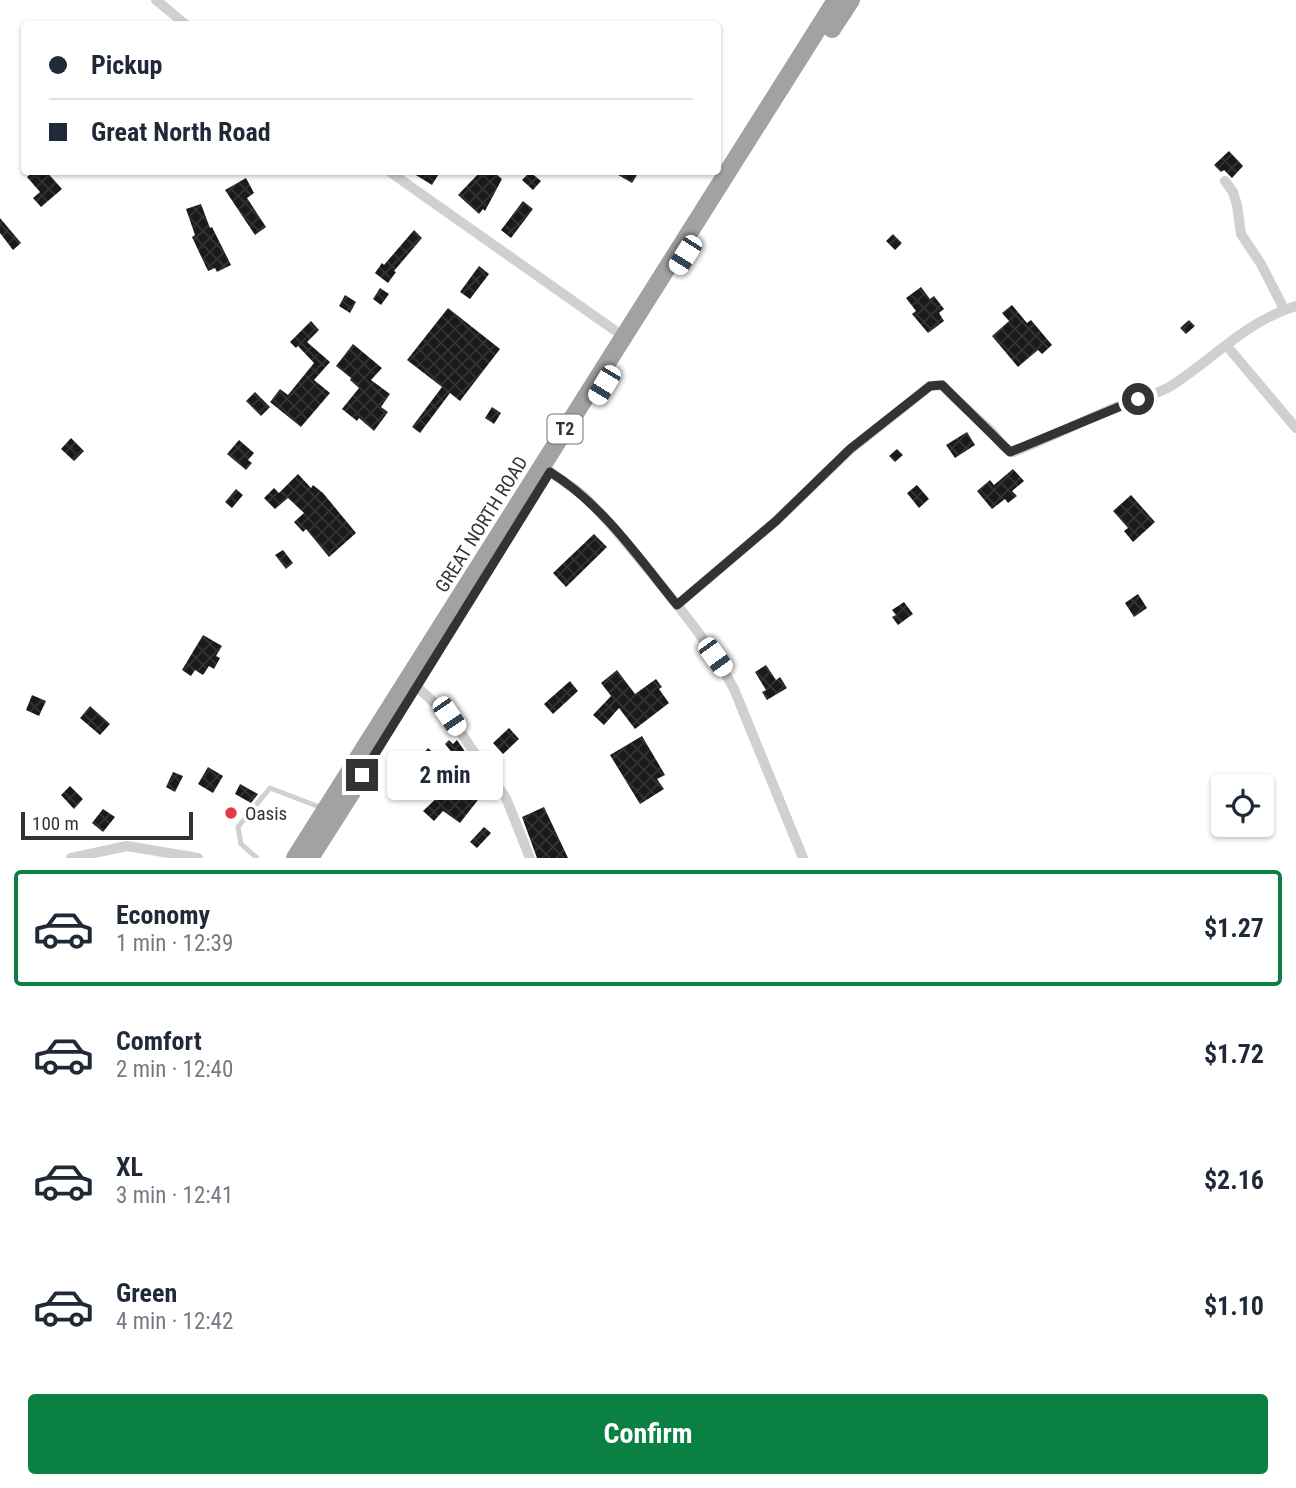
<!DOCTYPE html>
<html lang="en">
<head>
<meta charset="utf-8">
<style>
	:root { --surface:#fff; --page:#f6f6f7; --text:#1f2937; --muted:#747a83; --line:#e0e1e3; --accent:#0b8043 }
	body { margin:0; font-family:"Roboto Condensed",sans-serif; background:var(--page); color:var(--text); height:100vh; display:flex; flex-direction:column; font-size:26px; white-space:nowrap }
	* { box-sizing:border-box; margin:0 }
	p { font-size:23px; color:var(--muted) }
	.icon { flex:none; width:38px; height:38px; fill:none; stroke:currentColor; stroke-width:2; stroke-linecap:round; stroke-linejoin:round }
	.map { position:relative; height:858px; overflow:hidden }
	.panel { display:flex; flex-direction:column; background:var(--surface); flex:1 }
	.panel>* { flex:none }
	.top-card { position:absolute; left:21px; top:21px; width:700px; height:154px; border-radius:7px; box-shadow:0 2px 5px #0004; display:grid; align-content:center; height:154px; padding:0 28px; background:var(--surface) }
	.fabs { position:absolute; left:1211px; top:774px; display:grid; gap:14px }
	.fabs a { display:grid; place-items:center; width:63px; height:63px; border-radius:7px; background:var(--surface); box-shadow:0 2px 5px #0004; font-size:35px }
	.scale { position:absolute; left:21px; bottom:18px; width:172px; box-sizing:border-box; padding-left:7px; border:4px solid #333; border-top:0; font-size:19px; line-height:24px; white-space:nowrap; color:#333; -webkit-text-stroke:5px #fff; paint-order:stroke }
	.end { position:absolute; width:32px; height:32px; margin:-16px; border:9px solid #333; background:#fff; box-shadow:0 0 0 4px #fff }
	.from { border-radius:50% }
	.bubble { position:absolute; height:49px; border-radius:7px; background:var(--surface); box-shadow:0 2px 5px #0004; font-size:23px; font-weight:700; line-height:49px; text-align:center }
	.car { position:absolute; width:21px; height:42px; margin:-21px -10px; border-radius:9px; box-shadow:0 0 5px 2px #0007; background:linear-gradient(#fff 24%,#345 0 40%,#fff 0 76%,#345 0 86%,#fff 0) }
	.top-card b { display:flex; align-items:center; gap:24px; height:66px; font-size:26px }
	.top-card b+b { border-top:2px solid var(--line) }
	.top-card i { width:18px; height:18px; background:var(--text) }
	ul { padding:12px 0 0; list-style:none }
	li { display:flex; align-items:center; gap:21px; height:116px; margin:0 14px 10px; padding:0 14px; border:4px solid transparent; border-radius:7px }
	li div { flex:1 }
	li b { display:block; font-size:26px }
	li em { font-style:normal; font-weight:700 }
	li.on { border-color:var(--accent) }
	li>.icon { width:63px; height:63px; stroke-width:1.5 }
	.cta { display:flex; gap:14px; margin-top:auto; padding:14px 28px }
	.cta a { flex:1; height:80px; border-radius:7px; background:var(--accent); color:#fff; font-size:28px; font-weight:700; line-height:80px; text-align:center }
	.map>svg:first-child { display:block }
	.building { fill:url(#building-cross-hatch) }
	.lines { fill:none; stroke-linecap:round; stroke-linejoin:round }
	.service { stroke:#d0d0d0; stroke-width:5 }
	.minor { stroke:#d0d0d0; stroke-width:10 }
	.trunk { stroke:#a2a2a2; stroke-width:18 }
	.route { stroke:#333; stroke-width:9 }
	.poi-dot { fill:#e63946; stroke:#fff; stroke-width:2.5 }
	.labels { text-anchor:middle; stroke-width:7; stroke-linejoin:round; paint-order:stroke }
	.shield { fill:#fff; stroke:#707070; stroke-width:2 }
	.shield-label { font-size:18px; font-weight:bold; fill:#333 }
	.street-label { font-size:19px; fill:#333; stroke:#fff }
	.poi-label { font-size:19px; fill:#333; stroke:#fff; text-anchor:start }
</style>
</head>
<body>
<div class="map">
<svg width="1296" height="858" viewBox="0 0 1296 858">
	<defs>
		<pattern id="building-cross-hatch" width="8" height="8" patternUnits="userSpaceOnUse" patternTransform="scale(1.75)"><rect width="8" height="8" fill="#1a1a1a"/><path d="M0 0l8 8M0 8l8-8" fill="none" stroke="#333"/></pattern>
	</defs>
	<rect width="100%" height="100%" fill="#fff"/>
	<path class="building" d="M1229,151L1243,166L1232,178L1224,170L1221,172L1214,165Z
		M33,172H47L62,189L41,207L33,198L40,192L27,177Z
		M411,172H440L432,185Z
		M480,172H494L502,179L485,211L483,209L479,214L458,195Z
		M530,172L541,181L533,190L522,180Z
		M613,172H639L632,183Z
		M246,178L254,193L247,198L266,227L255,235L225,190Z
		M523,201L533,209L511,238L501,230Z
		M201,204L210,228L212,227L231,265L217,272L215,268L208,271L192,237L195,235L186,209Z
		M0,218L21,243L13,250L0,233Z
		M414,230L422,238L394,271L396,272L388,283L375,273L382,263L384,265Z
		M893,234L902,243L895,250L886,241Z
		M479,266L489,274L470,299L460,292Z
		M921,287L930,299L934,296L944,309L939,313L944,321L928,333L912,314L916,311L906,298Z
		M380,288L389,294L381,305L373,299Z
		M345,295L356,302L350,313L339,306Z
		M1012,305L1027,323L1031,320L1052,345L1042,354L1038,350L1018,367L992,336L1009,321L1002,313Z
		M448,308L500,349L460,401L450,393L420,433L412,427L442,387L407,360Z
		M1189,320L1195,326L1186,334L1180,328Z
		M311,321L319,330L307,342L330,362L314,380L330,393L301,427L270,402L280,389L288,395L314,363L298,346L296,348L290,342Z
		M353,344L382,368L371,380L390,394L381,407L388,412L374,431L359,418L357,421L342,409L359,388L350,380L351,378L336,366Z
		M255,392L270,407L261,416L246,401Z
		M492,407L501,413L494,424L485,418Z
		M967,432L975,445L955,458L946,445Z
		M71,438L84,451L74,461L61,449Z
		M239,440L254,453L248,460L252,463L246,470L227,454Z
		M897,449L903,455L895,462L889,456Z
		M1013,469L1024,481L1012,491L1017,496L1008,503L1005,499L992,509L977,491L990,480L994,485Z
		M298,474L311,488L313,485L323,493L356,533L329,557L306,529L303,532L294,522L304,513L288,498L275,509L264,498L274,488L279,493Z
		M917,485L929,499L919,508L907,493Z
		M236,489L243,495L232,508L225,502Z
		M1131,495L1155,522L1133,542L1124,531L1128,528L1113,511Z
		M594,534L607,547L566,587L553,573Z
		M283,550L293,563L286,569L275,555Z
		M1138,594L1147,608L1134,617L1125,603Z
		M904,602L913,614L898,625L892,617L896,615L892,610Z
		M203,635L222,646L216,656L220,658L214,669L209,666L203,675L195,670L191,676L182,670Z
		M766,665L776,680L780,677L787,688L767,700L762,692L766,690L755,672Z
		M617,670L635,694L656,679L662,687L659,689L669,703L635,729L619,708L604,725L593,715L611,696L601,683Z
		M570,681L578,691L553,714L544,704Z
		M32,695L46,701L39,716L26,710Z
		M90,706L110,724L100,735L80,718Z
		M509,728L519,739L503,754L493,743Z
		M642,736L665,775L657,779L664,789L640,804L610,755Z
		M449,740L453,744L457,740L466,753L464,754L487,784L478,793L481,796L460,823L443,811L434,821L423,811L462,774L458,771L463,766L445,744Z
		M428,748L437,756L428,766L419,758Z
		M208,767L223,776L213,793L198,784Z
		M173,772L183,776L175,792L166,787Z
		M240,784L258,794L251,803L235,794Z
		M70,786L83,799L74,809L61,795Z
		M544,807L568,858H537L522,817Z
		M103,809L115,817L103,832L92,823Z
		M484,827L491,833L477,848L470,842Z"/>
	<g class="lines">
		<path class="service" d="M257,858L241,844L238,827L270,788L322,808"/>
		<path class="minor" d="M156,0L185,24
			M390,172L627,339
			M1225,181L1233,192L1237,205L1241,234L1261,264L1284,309
			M1226,345L1296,428
			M543,465C555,478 572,485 585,497C606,518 624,540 642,562C675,602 710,643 734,689L803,858
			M677,605L776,521L851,449L930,386L942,385C957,401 973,415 989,429C997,436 1002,449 1013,452C1048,439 1082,421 1116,407C1134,400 1154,396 1171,386C1212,360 1248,320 1296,306
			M417,687L449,716L506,798L530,858
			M71,858L127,846L198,858"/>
		<path class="trunk" d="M832,29L851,0
			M295,858L836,0
			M310,858L364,773"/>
	</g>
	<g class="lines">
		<path class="route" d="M362,775L550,472C602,504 639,558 677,605L776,521L850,449L930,386L942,385L1010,452L1138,399"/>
	</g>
	<circle class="poi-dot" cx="231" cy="813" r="7"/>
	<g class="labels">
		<rect class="shield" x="547.5" y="414.5" width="35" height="29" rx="5"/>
		<g class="shield-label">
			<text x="565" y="435">T2</text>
		</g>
		<g class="street-label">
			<text transform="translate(481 524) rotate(-58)" y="7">GREAT NORTH ROAD</text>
		</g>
		<g class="poi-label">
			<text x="245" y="820">Oasis</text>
		</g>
	</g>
</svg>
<div class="fabs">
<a><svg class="icon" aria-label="locate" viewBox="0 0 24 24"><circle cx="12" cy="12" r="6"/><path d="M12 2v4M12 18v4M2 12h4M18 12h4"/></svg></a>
</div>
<div class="scale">100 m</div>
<i class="end from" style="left:1138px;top:399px"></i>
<i class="end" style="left:362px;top:775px"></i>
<div class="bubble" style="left:387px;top:751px;width:116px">2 min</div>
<i class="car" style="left:685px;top:255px;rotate:212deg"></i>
<i class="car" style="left:604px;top:385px;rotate:211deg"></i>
<i class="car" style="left:715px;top:657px;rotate:144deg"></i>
<i class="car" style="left:449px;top:716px;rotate:146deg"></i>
<div class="top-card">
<b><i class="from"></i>Pickup</b>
<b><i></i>Great North Road</b>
</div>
</div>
<section class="panel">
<ul>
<li class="on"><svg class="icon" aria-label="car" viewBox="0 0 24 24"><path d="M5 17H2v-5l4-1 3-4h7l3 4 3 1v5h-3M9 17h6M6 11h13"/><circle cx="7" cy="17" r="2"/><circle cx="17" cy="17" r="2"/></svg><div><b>Economy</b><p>1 min · 12:39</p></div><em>$1.27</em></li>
<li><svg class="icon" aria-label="car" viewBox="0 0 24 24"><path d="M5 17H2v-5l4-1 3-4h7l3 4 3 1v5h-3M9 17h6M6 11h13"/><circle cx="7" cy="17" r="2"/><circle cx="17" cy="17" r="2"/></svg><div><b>Comfort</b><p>2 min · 12:40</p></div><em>$1.72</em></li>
<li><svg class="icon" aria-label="car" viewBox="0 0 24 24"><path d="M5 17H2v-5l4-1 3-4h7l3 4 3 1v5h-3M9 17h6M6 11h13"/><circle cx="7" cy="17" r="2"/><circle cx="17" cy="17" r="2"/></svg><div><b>XL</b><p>3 min · 12:41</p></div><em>$2.16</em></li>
<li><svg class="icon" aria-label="car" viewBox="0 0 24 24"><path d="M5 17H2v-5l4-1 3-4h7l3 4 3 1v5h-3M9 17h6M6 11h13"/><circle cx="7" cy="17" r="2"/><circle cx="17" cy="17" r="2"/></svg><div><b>Green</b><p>4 min · 12:42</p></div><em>$1.10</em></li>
</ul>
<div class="cta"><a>Confirm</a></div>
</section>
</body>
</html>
